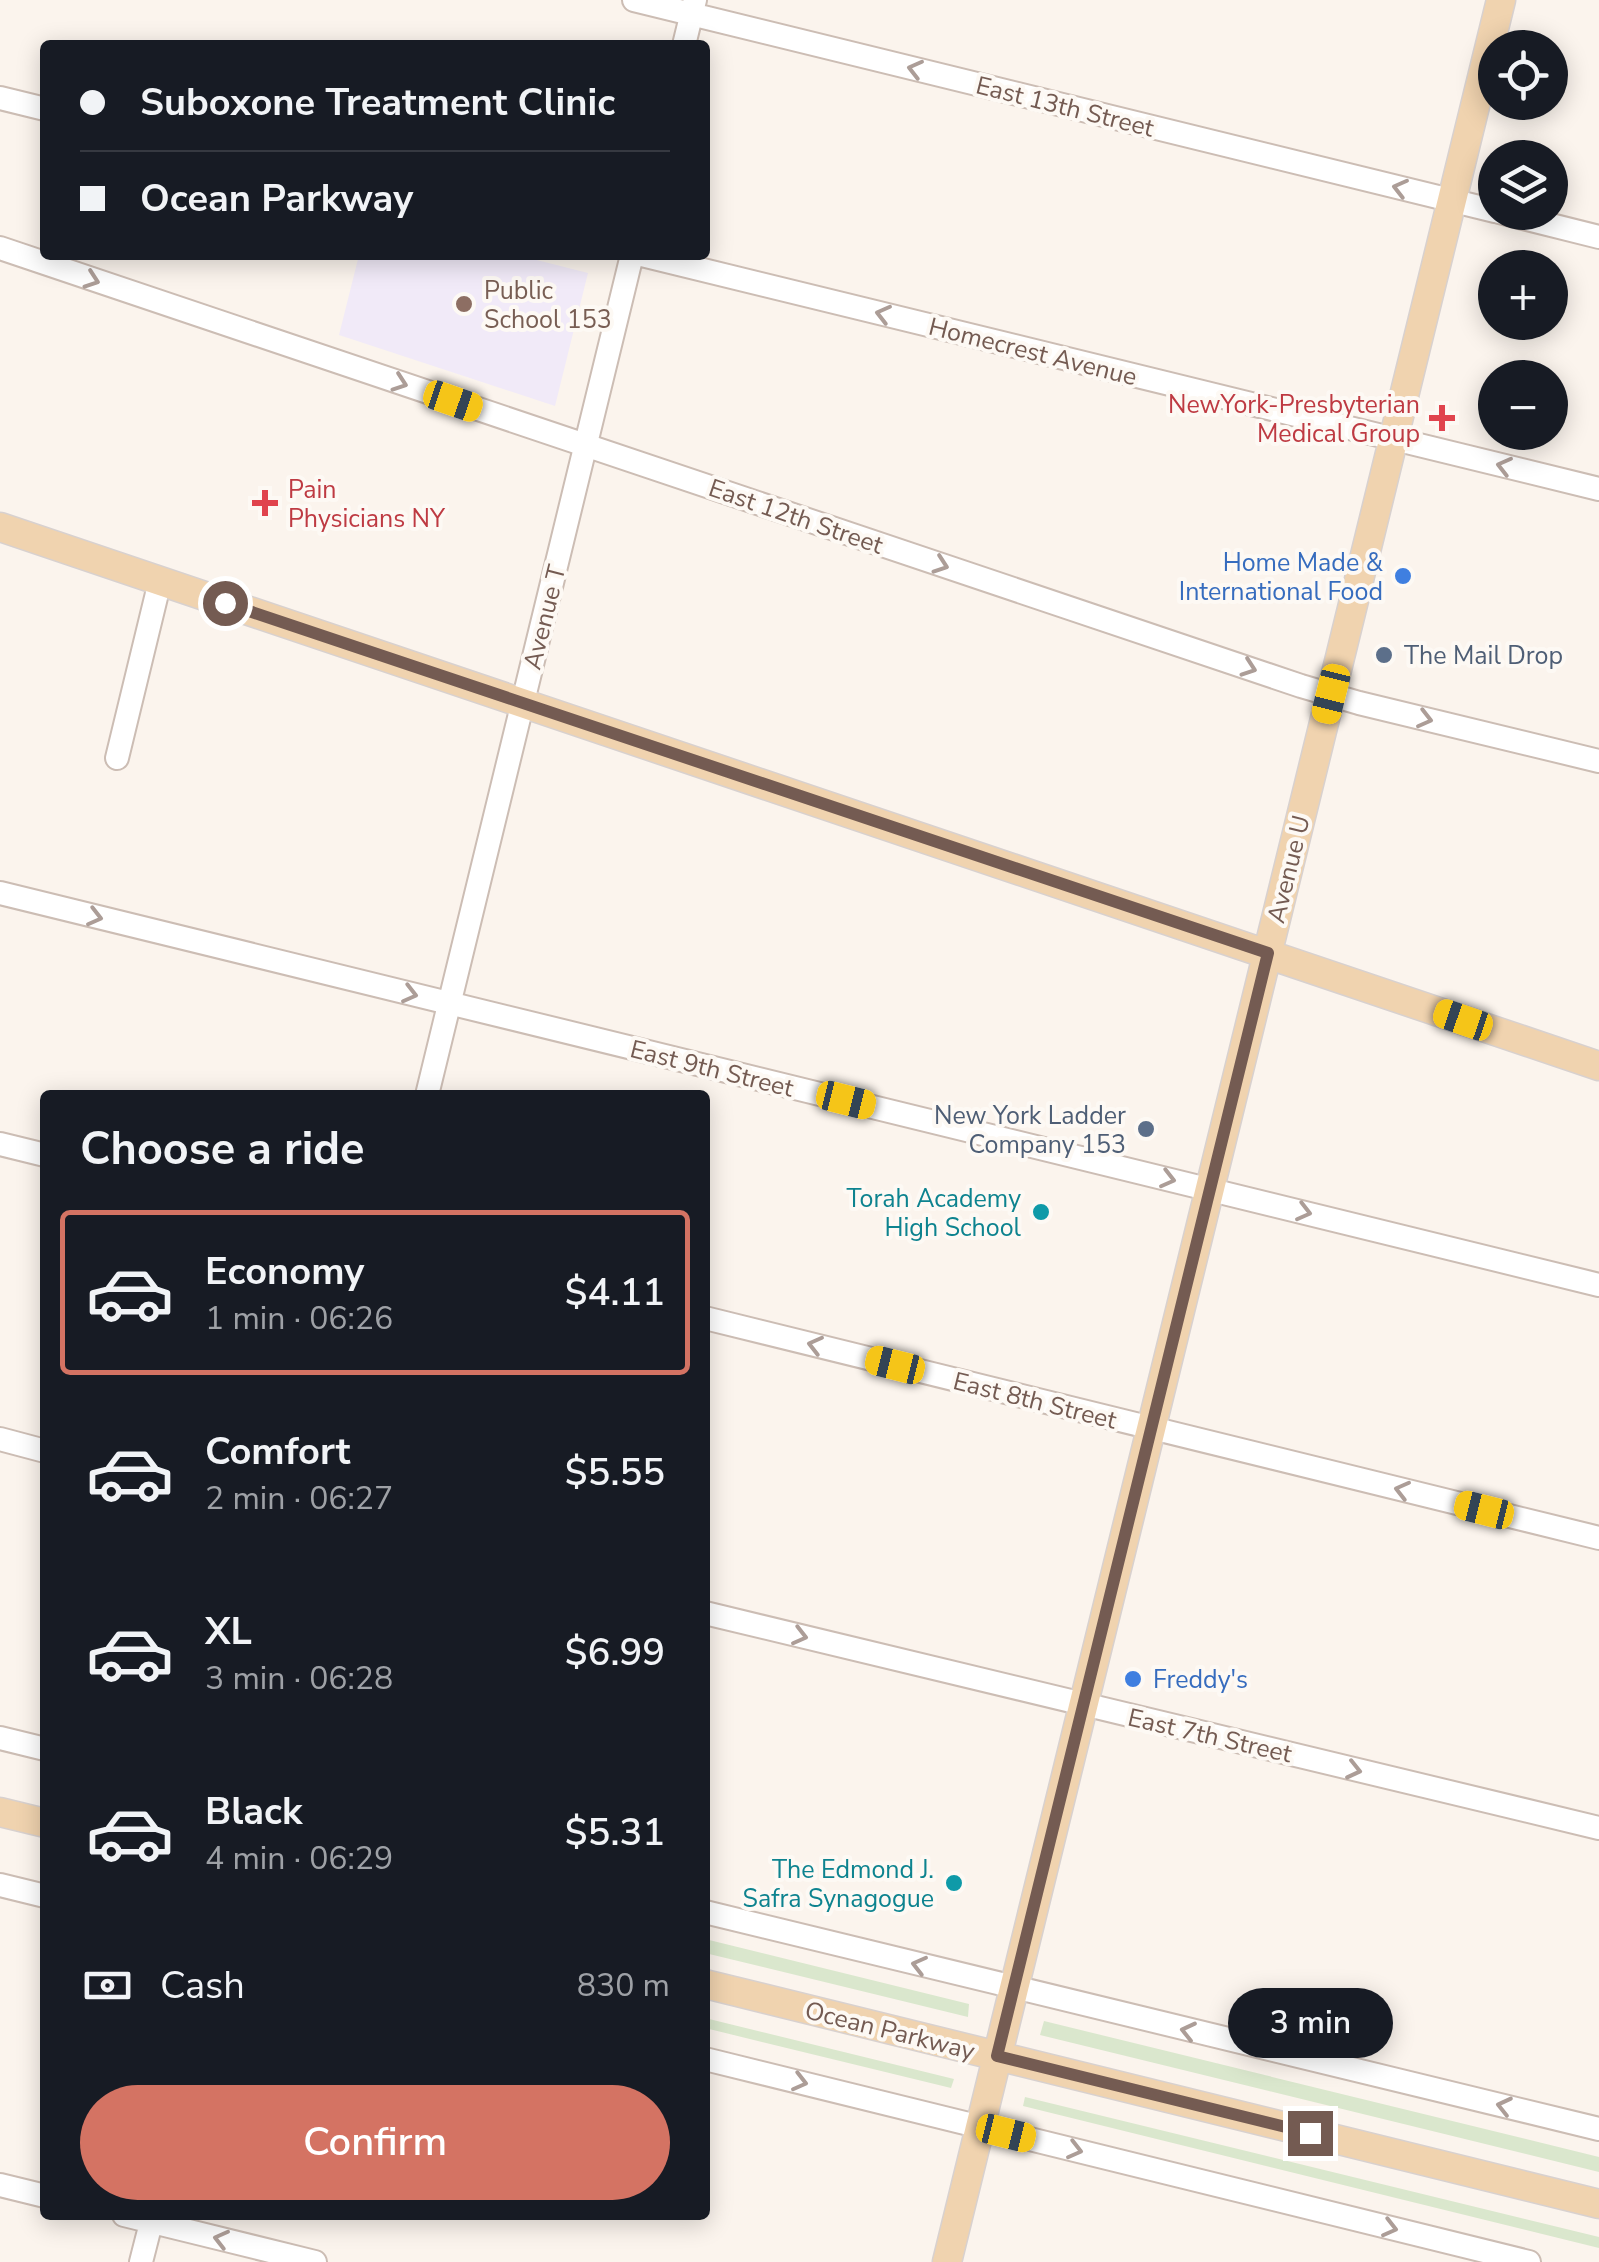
<!DOCTYPE html>
<html lang="en">
<head>
<meta charset="utf-8">
<style>
	:root { --surface:#171b24; --page:#242831; --text:#f1f3f6; --muted:#9ea1a6; --line:#363941; --accent:#d47363 }
	body { margin:0; font-family:"Nunito Sans",sans-serif; background:var(--page); color:var(--text); height:100vh; display:flex; flex-direction:column; font-size:38px; white-space:nowrap }
	* { box-sizing:border-box; margin:0 }
	p { font-size:32px; color:var(--muted) }
	.icon { flex:none; width:55px; height:55px; fill:none; stroke:currentColor; stroke-width:2; stroke-linecap:round; stroke-linejoin:round }
	.map { position:relative; flex:1; overflow:hidden }
	.sheet { position:absolute; left:40px; top:1090px; width:670px; height:1130px; display:flex; flex-direction:column; background:var(--surface); border-radius:10px; box-shadow:0 5px 25px #0003 }
	.sheet>* { flex:none }
	.banner { position:absolute; left:40px; top:40px; width:670px; height:220px; border-radius:10px; box-shadow:0 5px 25px #0003; display:grid; align-content:center; height:220px; padding:0 40px; background:var(--surface) }
	.fabs { position:absolute; left:1478px; top:30px; display:grid; gap:20px }
	.fabs a { display:grid; place-items:center; width:90px; height:90px; border-radius:50%; background:var(--surface); box-shadow:0 5px 25px #0003; font-size:50px }
	.end { position:absolute; width:45px; height:45px; margin:-22px; border:12px solid #745b52; background:#fff; box-shadow:0 0 0 5px #fff }
	.from { border-radius:50% }
	.bubble { position:absolute; height:70px; border-radius:35px; background:var(--surface); box-shadow:0 5px 25px #0003; font-size:32px; font-weight:600; line-height:70px; text-align:center }
	.car { position:absolute; width:30px; height:60px; margin:-30px -15px; border-radius:12px; box-shadow:0 0 8px 2px #0007; background:linear-gradient(#f5c518 24%,#345 0 40%,#f5c518 0 76%,#345 0 86%,#f5c518 0) }
	.banner b { display:flex; align-items:center; gap:35px; height:95px; font-size:38px }
	.banner b+b { border-top:2px solid var(--line) }
	.banner i { width:25px; height:25px; background:var(--text) }
	ul { padding:0; list-style:none }
	li { display:flex; align-items:center; gap:30px; height:165px; margin:0 20px 15px; padding:0 20px; border:5px solid transparent; border-radius:10px }
	li div { flex:1 }
	li b { display:block; font-size:38px }
	li em { font-style:normal; font-weight:600 }
	li.current { border-color:var(--accent) }
	li>.icon { width:90px; height:90px; stroke-width:1.5 }
	h2 { padding:0 40px; font-size:45px; line-height:120px }
	.pay { display:flex; align-items:center; gap:25px; height:110px; padding:0 40px; font-size:38px }
	.pay p { margin-inline-start:auto }
	.button { display:flex; gap:20px; margin-top:auto; padding:20px 40px }
	.button a { flex:1; height:115px; border-radius:60px; background:var(--accent); color:#fff; font-size:40px; font-weight:600; line-height:115px; text-align:center }
	.map>svg:first-child { display:block }
	.education { fill:#f1eaf8 }
	.green { fill:#dae7cd }
	.lines { fill:none; stroke-linecap:round; stroke-linejoin:round }
	.minor-casing { stroke:#ccbdb4; stroke-width:26 }
	.major-casing { stroke:#d8d1cf; stroke-width:31 }
	.minor { stroke:#fff; stroke-width:22 }
	.major { stroke:#f0d3af; stroke-width:28 }
	.oneway { stroke:#ac9d97 }
	.route { stroke:#745b52; stroke-width:12 }
	.education-dot { fill:#8d6e63; stroke:#fdf9f4; stroke-width:4 }
	.health-dot { fill:#e0444e; stroke:#fdf9f4; stroke-width:4 }
	.shop-dot { fill:#3f7fe0; stroke:#fdf9f4; stroke-width:4 }
	.service-dot { fill:#5c6f8a; stroke:#fdf9f4; stroke-width:4 }
	.culture-dot { fill:#0f9aa8; stroke:#fdf9f4; stroke-width:4 }
	.labels { text-anchor:middle; stroke-width:8; stroke-linejoin:round; paint-order:stroke }
	.street-label { font-size:25px; fill:#745b52; stroke:#fdf9f4 }
	.education-label { font-size:25px; fill:#785e54; stroke:#fdf9f4; text-anchor:start }
	.health-label { font-size:25px; fill:#be3a42; stroke:#fdf9f4; text-anchor:end }
	.shop-label { font-size:25px; fill:#366cbe; stroke:#fdf9f4; text-anchor:end }
	.service-label { font-size:25px; fill:#4e5e75; stroke:#fdf9f4; text-anchor:start }
	.culture-label { font-size:25px; fill:#0d838f; stroke:#fdf9f4; text-anchor:end }
</style>
</head>
<body>
<div class="map">
<svg width="1599" height="2262" viewBox="0 0 1599 2262">
	<rect width="100%" height="100%" fill="#fbf4ed"/>
	<path class="education" d="M359,255H517L588,273L555,406L339,335Z"/>
	<path class="green" d="M705,1939L969,2004L968,2017L705,1953Z
		M705,2018L954,2079L951,2088L705,2028Z
		M1044,2021L1599,2157V2172L1040,2035Z
		M1025,2097L1599,2237V2248L1023,2106Z"/>
	<g class="lines">
		<defs>
			<path id="minor" d="M634,0L1495,211
				M684,45L695,0
				M0,98L45,109
				M1499,212L1599,237
				M0,248L1301,686L1359,703L1599,761
				M642,255L1599,489
				M117,758L160,581
				M0,893L1599,1285
				M427,1095L632,255
				M0,1144L45,1155
				M705,1318L1599,1538
				M0,1439L45,1451
				M705,1613L1599,1828
				M0,1738L45,1749
				M0,1885L45,1896
				M705,1912L1599,2129
				M705,2059L1529,2262
				M0,2185L45,2196
				M124,2215L315,2262
				M141,2262L153,2215"/>
			<path id="major" d="M0,527L1599,1066
				M0,1812L45,1823
				M705,1984L1599,2204
				M947,2262L1501,0"/>
		</defs>
		<use href="#minor" class="minor-casing"/>
		<use href="#major" class="major-casing"/>
		<use href="#minor" class="minor"/>
		<use href="#major" class="major"/>
	</g>
	<defs><path id="oneway-chevron" d="M-2-3.5L2.5 0L-2 3.5" fill="none" stroke-width="1.6" stroke-linecap="round" stroke-linejoin="round" transform="scale(2.5)"/></defs>
	<g class="oneway">
		<use href="#oneway-chevron" transform="translate(915 69) rotate(-166)"/>
		<use href="#oneway-chevron" transform="translate(1400 188) rotate(-166)"/>
		<use href="#oneway-chevron" transform="translate(92 280) rotate(19)"/>
		<use href="#oneway-chevron" transform="translate(883 314) rotate(-166)"/>
		<use href="#oneway-chevron" transform="translate(400 383) rotate(19)"/>
		<use href="#oneway-chevron" transform="translate(1504 466) rotate(-166)"/>
		<use href="#oneway-chevron" transform="translate(941 565) rotate(19)"/>
		<use href="#oneway-chevron" transform="translate(1249 668) rotate(19)"/>
		<use href="#oneway-chevron" transform="translate(1425 719) rotate(14)"/>
		<use href="#oneway-chevron" transform="translate(95 917) rotate(14)"/>
		<use href="#oneway-chevron" transform="translate(410 994) rotate(14)"/>
		<use href="#oneway-chevron" transform="translate(1168 1179) rotate(14)"/>
		<use href="#oneway-chevron" transform="translate(1304 1212) rotate(14)"/>
		<use href="#oneway-chevron" transform="translate(815 1345) rotate(-166)"/>
		<use href="#oneway-chevron" transform="translate(1402 1490) rotate(-166)"/>
		<use href="#oneway-chevron" transform="translate(800 1636) rotate(14)"/>
		<use href="#oneway-chevron" transform="translate(1354 1770) rotate(13)"/>
		<use href="#oneway-chevron" transform="translate(919 1965) rotate(-166)"/>
		<use href="#oneway-chevron" transform="translate(1188 2031) rotate(-167)"/>
		<use href="#oneway-chevron" transform="translate(800 2082) rotate(14)"/>
		<use href="#oneway-chevron" transform="translate(1504 2106) rotate(-167)"/>
		<use href="#oneway-chevron" transform="translate(1075 2150) rotate(14)"/>
		<use href="#oneway-chevron" transform="translate(1390 2228) rotate(14)"/>
		<use href="#oneway-chevron" transform="translate(221 2239) rotate(-166)"/>
	</g>
	<g class="lines">
		<path class="route" d="M225,603L1268,953L997,2056L1310,2133"/>
	</g>
	<circle class="education-dot" cx="464" cy="304" r="10"/>
	<g class="health-dot">
		<path d="M1437 403h10v10h10v10h-10v10h-10v-10h-10v-10h10z"/>
		<path d="M260 488h10v10h10v10h-10v10h-10v-10h-10v-10h10z"/>
	</g>
	<g class="shop-dot">
		<circle cx="1403" cy="576" r="10"/>
		<circle cx="1133" cy="1679" r="10"/>
	</g>
	<g class="service-dot">
		<circle cx="1384" cy="655" r="10"/>
		<circle cx="1146" cy="1129" r="10"/>
	</g>
	<g class="culture-dot">
		<circle cx="1041" cy="1212" r="10"/>
		<circle cx="954" cy="1883" r="10"/>
	</g>
	<g class="labels">
		<g class="street-label">
			<text transform="translate(1065 106) rotate(14)" y="9">East 13th Street</text>
			<text transform="translate(1033 351) rotate(14)" y="9">Homecrest Avenue</text>
			<text transform="translate(796 516) rotate(19)" y="9">East 12th Street</text>
			<text transform="translate(544 617) rotate(-76)" y="9">Avenue T</text>
			<text transform="translate(1288 869) rotate(-76)" y="9">Avenue U</text>
			<text transform="translate(712 1068) rotate(14)" y="9">East 9th Street</text>
			<text transform="translate(1035 1400) rotate(14)" y="9">East 8th Street</text>
			<text transform="translate(1210 1735) rotate(13)" y="9">East 7th Street</text>
			<text transform="translate(890 2030) rotate(14)" y="9">Ocean Parkway</text>
		</g>
		<g class="education-label">
			<text x="484" y="299">Public<tspan x="484" dy="29">School 153</tspan></text>
		</g>
		<g class="health-label">
			<text x="1420" y="413">NewYork-Presbyterian<tspan x="1420" dy="29">Medical Group</tspan></text>
			<text x="288" y="498" text-anchor="start">Pain<tspan x="288" dy="29">Physicians NY</tspan></text>
		</g>
		<g class="shop-label">
			<text x="1383" y="571">Home Made &amp;<tspan x="1383" dy="29">International Food</tspan></text>
			<text x="1153" y="1688" text-anchor="start">Freddy's</text>
		</g>
		<g class="service-label">
			<text x="1404" y="664">The Mail Drop</text>
			<text x="1126" y="1124" text-anchor="end">New York Ladder<tspan x="1126" dy="29">Company 153</tspan></text>
		</g>
		<g class="culture-label">
			<text x="1021" y="1207">Torah Academy<tspan x="1021" dy="29">High School</tspan></text>
			<text x="934" y="1878">The Edmond J.<tspan x="934" dy="29">Safra Synagogue</tspan></text>
		</g>
	</g>
</svg>
<div class="fabs">
<a><svg class="icon" aria-label="locate" viewBox="0 0 24 24"><circle cx="12" cy="12" r="6"/><path d="M12 2v4M12 18v4M2 12h4M18 12h4"/></svg></a>
<a><svg class="icon" aria-label="layers" viewBox="0 0 24 24"><path d="M12 4l9 5-9 5-9-5zM3 14l9 5 9-5"/></svg></a>
<a>+</a>
<a>−</a>
</div>
<i class="end from" style="left:225px;top:603px"></i>
<i class="end" style="left:1310px;top:2133px"></i>
<div class="bubble" style="left:1228px;top:1988px;width:165px">3 min</div>
<i class="car" style="left:453px;top:401px;rotate:109deg"></i>
<i class="car" style="left:1331px;top:694px;rotate:194deg"></i>
<i class="car" style="left:1463px;top:1020px;rotate:289deg"></i>
<i class="car" style="left:846px;top:1100px;rotate:104deg"></i>
<i class="car" style="left:895px;top:1365px;rotate:284deg"></i>
<i class="car" style="left:1484px;top:1510px;rotate:284deg"></i>
<i class="car" style="left:1006px;top:2133px;rotate:104deg"></i>
<div class="banner">
<b><i class="from"></i>Suboxone Treatment Clinic</b>
<b><i></i>Ocean Parkway</b>
</div>
<section class="sheet">
<h2>Choose a ride</h2>
<ul>
<li class="current"><svg class="icon" aria-label="car" viewBox="0 0 24 24"><path d="M5 17H2v-5l4-1 3-4h7l3 4 3 1v5h-3M9 17h6M6 11h13"/><circle cx="7" cy="17" r="2"/><circle cx="17" cy="17" r="2"/></svg><div><b>Economy</b><p>1 min · 06:26</p></div><em>$4.11</em></li>
<li><svg class="icon" aria-label="car" viewBox="0 0 24 24"><path d="M5 17H2v-5l4-1 3-4h7l3 4 3 1v5h-3M9 17h6M6 11h13"/><circle cx="7" cy="17" r="2"/><circle cx="17" cy="17" r="2"/></svg><div><b>Comfort</b><p>2 min · 06:27</p></div><em>$5.55</em></li>
<li><svg class="icon" aria-label="car" viewBox="0 0 24 24"><path d="M5 17H2v-5l4-1 3-4h7l3 4 3 1v5h-3M9 17h6M6 11h13"/><circle cx="7" cy="17" r="2"/><circle cx="17" cy="17" r="2"/></svg><div><b>XL</b><p>3 min · 06:28</p></div><em>$6.99</em></li>
<li><svg class="icon" aria-label="car" viewBox="0 0 24 24"><path d="M5 17H2v-5l4-1 3-4h7l3 4 3 1v5h-3M9 17h6M6 11h13"/><circle cx="7" cy="17" r="2"/><circle cx="17" cy="17" r="2"/></svg><div><b>Black</b><p>4 min · 06:29</p></div><em>$5.31</em></li>
</ul>
<div class="pay"><svg class="icon" aria-label="cash" viewBox="0 0 24 24"><path d="M3 7h18v10H3z"/><circle cx="12" cy="12" r="2"/></svg>Cash<p>830 m</p></div>
<div class="button"><a>Confirm</a></div>
</section>
</div>
</body>
</html>
